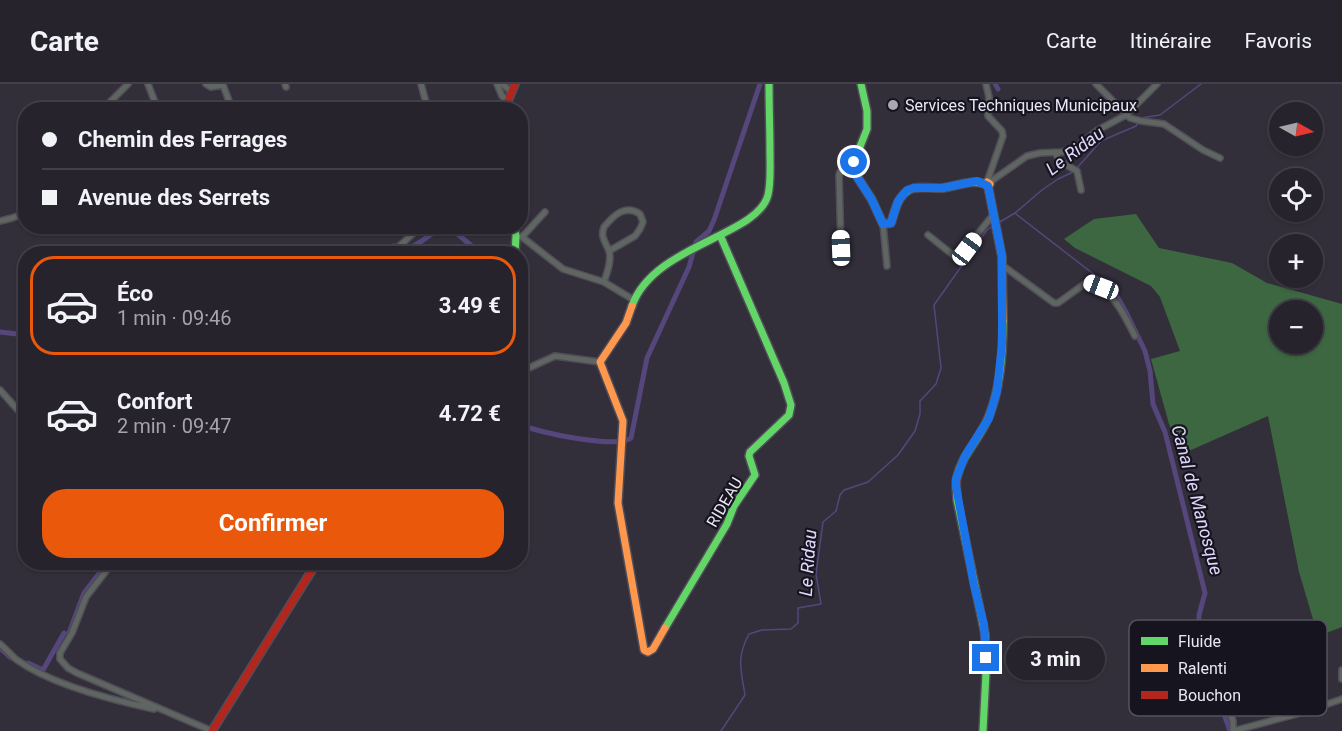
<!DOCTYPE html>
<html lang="fr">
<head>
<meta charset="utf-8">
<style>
	:root { --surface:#26232c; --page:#2e2b34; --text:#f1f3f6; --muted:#a4a4a9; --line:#424048; --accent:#ea580c }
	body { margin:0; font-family:Roboto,sans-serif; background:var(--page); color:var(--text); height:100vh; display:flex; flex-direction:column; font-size:22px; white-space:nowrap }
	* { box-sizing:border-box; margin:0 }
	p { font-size:20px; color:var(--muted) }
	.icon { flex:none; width:33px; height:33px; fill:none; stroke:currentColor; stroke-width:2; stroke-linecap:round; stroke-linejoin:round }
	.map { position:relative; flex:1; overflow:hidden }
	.details { position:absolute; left:18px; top:162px; width:510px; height:324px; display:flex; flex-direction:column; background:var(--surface); border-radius:24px; box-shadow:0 2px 4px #0004,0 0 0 2px var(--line) }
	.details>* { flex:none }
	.banner { position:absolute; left:18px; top:18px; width:510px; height:132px; border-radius:24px; box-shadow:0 2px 4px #0004,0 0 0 2px var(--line); display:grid; align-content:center; height:132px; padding:0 24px; background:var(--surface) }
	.needle { width:39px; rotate:98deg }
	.buttons { position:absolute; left:1269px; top:18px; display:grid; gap:12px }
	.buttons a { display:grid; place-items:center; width:54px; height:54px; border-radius:50%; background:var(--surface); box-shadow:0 2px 4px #0004,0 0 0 2px var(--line); font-size:30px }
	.end { position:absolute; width:27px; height:27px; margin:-14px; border:8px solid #1a73e8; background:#fff; box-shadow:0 0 0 3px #fff }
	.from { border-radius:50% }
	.bubble { position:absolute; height:42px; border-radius:21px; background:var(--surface); box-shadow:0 2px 4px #0004,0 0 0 2px var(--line); font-size:20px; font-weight:700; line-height:42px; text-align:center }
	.car { position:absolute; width:18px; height:36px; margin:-18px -9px; border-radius:8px; box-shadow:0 0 4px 2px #0007; background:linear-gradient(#fff 24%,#345 0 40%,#fff 0 76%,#345 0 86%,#fff 0) }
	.banner b { display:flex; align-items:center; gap:21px; height:57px; font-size:22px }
	.banner b+b { border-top:2px solid var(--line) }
	.banner i { width:15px; height:15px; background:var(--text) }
	ul { padding:10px 0 0; list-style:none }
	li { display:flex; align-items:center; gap:18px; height:99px; margin:0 12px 9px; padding:0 12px; border:3px solid transparent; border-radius:24px }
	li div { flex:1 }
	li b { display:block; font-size:22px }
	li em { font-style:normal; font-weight:700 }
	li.current { border-color:var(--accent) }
	li>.icon { width:54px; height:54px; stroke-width:1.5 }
	.cta { display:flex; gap:12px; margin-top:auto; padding:12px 24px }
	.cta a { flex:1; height:69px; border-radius:24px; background:var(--accent); color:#fff; font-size:24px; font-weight:700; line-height:69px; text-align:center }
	header { display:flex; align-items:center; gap:36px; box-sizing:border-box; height:84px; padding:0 30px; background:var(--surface); border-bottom:2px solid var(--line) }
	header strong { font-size:28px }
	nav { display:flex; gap:33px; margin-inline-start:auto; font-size:21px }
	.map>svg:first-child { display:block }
	.forest { fill:#3d6740; fill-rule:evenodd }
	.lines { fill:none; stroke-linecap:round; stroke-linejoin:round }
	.stream { stroke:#55477c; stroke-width:1.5 }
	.canal { stroke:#55477c; stroke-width:5 }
	.street-casing { stroke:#504d58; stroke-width:8 }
	.fast-casing { stroke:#504d58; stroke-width:10 }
	.slow-casing { stroke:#504d58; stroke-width:10 }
	.jam-casing { stroke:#504d58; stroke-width:10 }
	.street { stroke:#5f6560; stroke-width:5 }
	.fast { stroke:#63d668; stroke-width:7 }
	.slow { stroke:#ff974d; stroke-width:7 }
	.jam { stroke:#b3261e; stroke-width:7 }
	.route { stroke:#1a73e8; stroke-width:8 }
	.poi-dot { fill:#a9a6b5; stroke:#16141e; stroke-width:2 }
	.labels { text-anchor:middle; stroke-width:4.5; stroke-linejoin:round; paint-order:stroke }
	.poi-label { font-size:16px; fill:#e9e6f6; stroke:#16141e; text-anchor:start }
	.street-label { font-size:16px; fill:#e9e6f6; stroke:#16141e }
	.water-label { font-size:18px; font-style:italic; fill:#e0d8fc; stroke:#16141e }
	.key { fill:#16141e; stroke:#55535f; stroke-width:1.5 }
	.key-label { font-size:16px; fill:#e9e6f6 }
</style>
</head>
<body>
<header>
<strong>Carte</strong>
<nav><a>Carte</a><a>Itinéraire</a><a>Favoris</a></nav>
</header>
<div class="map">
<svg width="1342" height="647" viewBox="0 0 1342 647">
	<rect width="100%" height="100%" fill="#322f3b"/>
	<path class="forest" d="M1136,130L1159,164L1232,179L1267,199L1342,220V543L1318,552L1299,488L1268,332L1182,370L1169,340L1151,275L1180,267L1160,213L1151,202L1075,164L1064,155L1094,135ZM1280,226H1312V260H1280Z"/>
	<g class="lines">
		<path class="stream" d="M1141,34L1160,31L1201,0
			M1076,85L1101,57L1136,42L1138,39
			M1016,130L1096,192
			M998,139L1015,129L1042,106L1058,95L1073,88
			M721,647L745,611C741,586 736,574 749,550L762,546L791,545L798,539V524L821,520L816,490L823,438L836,427L840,411L844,406L868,398L898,371L915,347L920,330V317L936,300L941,284L934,221L987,146L994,141"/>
		<path class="canal" d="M995,0L998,5
			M384,170L393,162C398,162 403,164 408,164C424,160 434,141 453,146L481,170
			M1109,198L1127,230L1145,267L1150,287L1153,320L1165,348L1205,509L1199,531V539L1221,622L1230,647
			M0,248L26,251
			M18,250L26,278
			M520,340C536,349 619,365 631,354L647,274L689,183L696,158L709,147L714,136L760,0
			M69,549L84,509L108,478
			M0,564L11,574
			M28,579L43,586L64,549"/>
		<defs>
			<path id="street" d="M148,0L158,26
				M206,0L211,3L223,1L232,25
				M285,0L286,3
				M421,0L428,26
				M497,0L502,12L509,18
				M502,0L512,8
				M986,0L989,13L988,32L1002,47L1003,52L987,98
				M1096,0L1130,34L1141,37L1164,40L1203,66L1220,74
				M102,26L128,0
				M1055,69L1061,78L1077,87L1081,106
				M990,98L1027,72L1040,69L1062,68L1074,65L1098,46L1126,31L1157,0
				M0,137L12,134L26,129
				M883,140L887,182
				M928,151L953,171L959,173L993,131
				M516,152L522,153L563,185L604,198L634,216
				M522,153L545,128
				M841,164L839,91L840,88L853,82
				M391,170L421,142
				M1002,181L1054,219H1058L1087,198C1116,209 1121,226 1135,252
				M604,198C607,189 612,176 609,167C606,158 600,154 604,143C614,131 625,120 640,130L643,138L640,145L635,152L609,167
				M520,288L555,272L600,278
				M0,306L26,335
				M113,478L86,513L72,549L60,569V575L68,584L77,589L212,647
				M0,560C6,565 11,571 17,576C52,601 112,616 154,625
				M1342,586V595
				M1283,589L1220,602L1233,637V647L1304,628L1342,615"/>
			<path id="fast" d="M861,0L867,27V45L854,78L853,86L872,116L883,140L891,139C895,127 897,113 909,106C918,101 932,105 943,104C957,102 971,95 985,100
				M514,142L516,152L515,170
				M632,222C653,161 758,152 768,111C771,98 770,83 770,70C770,46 769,23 769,0
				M665,544L727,440L734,422L755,391L749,372L750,368L789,331L791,321L784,299L720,151
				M983,647L986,589L985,550L957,416C957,409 955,400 957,393C962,370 981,354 989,332C1001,303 1003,268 1003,237"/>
			<path id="slow" d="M987,98L990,100L988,102L1002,173L1003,237
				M632,222L626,239L600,278L623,337L618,419L644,566L648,568L653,565L665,544"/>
			<path id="jam" d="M504,26L515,0
				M212,647L317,478"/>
		</defs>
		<use href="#street" class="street-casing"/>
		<use href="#fast" class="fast-casing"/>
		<use href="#slow" class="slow-casing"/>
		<use href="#jam" class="jam-casing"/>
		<use href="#street" class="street"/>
		<use href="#fast" class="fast"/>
		<use href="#slow" class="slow"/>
		<use href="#jam" class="jam"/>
	</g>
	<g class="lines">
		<path class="route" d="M854,78L855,90L871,114L883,140L891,139L898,117L907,106L914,104H942L977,97L988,102L1002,172V261L997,307L989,334L965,372L956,395V402L974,501L984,541L986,574"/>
	</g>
	<circle class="poi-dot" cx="893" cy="21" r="6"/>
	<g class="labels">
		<g class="poi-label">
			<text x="905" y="27">Services Techniques Municipaux</text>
		</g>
		<g class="street-label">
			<text transform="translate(724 418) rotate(-60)" y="6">RIDEAU</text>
		</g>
		<g class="water-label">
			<text transform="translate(1075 67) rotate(-37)" y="6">Le Ridau</text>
			<text transform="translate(1197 416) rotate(75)" y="6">Canal de Manosque</text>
			<text transform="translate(808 479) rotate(-86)" y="6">Le Ridau</text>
		</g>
	</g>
	<rect x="1129" y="536" width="198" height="96" rx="9" class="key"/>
	<rect x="1141" y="553" width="27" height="8" fill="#63d668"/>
	<rect x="1141" y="580" width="27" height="8" fill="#ff974d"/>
	<rect x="1141" y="607" width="27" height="8" fill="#b3261e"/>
	<g class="key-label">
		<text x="1178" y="563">Fluide</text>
		<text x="1178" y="590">Ralenti</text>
		<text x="1178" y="617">Bouchon</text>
	</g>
</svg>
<div class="buttons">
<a><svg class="needle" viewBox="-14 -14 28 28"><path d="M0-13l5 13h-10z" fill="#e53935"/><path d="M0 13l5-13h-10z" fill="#a4a4a9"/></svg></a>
<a><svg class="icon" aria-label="locate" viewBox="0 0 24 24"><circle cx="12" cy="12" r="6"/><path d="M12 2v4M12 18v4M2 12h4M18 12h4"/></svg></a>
<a>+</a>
<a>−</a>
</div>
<i class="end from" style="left:854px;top:78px"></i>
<i class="end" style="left:986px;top:574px"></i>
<div class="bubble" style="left:1006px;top:554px;width:99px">3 min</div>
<i class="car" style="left:841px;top:164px;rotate:358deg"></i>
<i class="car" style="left:967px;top:165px;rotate:37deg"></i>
<i class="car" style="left:1101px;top:203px;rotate:291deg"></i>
<div class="banner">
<b><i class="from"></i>Chemin des Ferrages</b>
<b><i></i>Avenue des Serrets</b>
</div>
<section class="details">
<ul>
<li class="current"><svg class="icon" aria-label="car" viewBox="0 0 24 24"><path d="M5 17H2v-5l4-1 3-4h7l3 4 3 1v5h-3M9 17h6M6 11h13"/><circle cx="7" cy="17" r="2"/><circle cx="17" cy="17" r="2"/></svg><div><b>Éco</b><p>1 min · 09:46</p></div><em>3.49 €</em></li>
<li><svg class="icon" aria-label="car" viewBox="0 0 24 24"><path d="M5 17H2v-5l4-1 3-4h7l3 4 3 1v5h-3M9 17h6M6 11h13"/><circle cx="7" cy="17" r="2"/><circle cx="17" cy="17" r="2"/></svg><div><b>Confort</b><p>2 min · 09:47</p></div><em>4.72 €</em></li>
</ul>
<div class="cta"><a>Confirmer</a></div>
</section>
</div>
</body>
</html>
